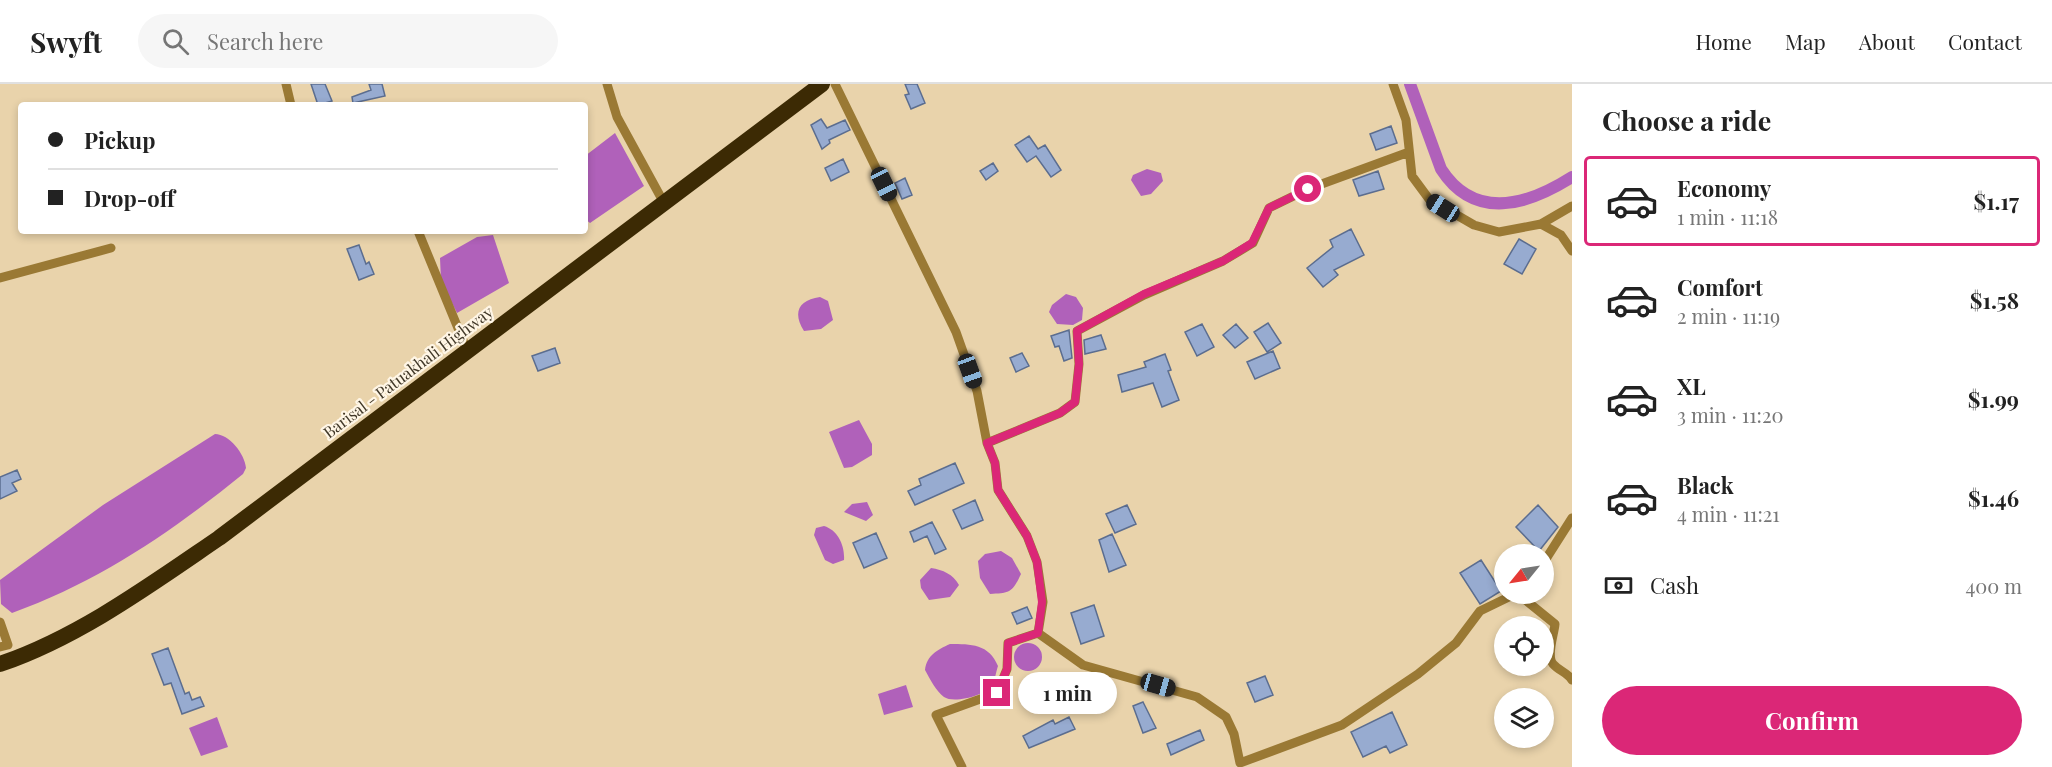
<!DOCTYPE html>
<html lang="en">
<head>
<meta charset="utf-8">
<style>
	:root { --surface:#fff; --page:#f6f6f6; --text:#222; --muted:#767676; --line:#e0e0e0; --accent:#db2777 }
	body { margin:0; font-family:"Playfair Display",serif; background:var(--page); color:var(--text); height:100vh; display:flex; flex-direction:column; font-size:22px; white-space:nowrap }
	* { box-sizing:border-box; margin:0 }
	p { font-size:20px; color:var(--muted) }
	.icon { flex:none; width:33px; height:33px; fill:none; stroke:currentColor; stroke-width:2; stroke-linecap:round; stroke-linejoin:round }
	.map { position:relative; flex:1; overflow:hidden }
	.side { display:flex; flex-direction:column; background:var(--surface); width:480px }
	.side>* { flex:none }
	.guide { position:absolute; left:18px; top:18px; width:570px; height:132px; border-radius:6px; box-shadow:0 3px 9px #0003; display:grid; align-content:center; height:132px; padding:0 30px; background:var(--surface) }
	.needle { width:39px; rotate:240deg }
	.buttons { position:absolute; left:1494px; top:460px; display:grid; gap:12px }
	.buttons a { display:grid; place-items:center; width:60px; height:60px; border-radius:50%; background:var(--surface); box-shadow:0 3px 9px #0003; font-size:30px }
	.end { position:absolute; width:27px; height:27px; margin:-14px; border:8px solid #db2777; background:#fff; box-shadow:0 0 0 3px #fff }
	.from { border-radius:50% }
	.bubble { position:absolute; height:42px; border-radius:21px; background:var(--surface); box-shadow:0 3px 9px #0003; font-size:20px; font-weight:700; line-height:42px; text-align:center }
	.car { position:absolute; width:18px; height:36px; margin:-18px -9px; border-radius:8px; box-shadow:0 0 4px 2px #0007; background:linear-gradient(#222 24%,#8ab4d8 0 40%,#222 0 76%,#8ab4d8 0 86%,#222 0) }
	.guide b { display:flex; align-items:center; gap:21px; height:57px; font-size:22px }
	.guide b+b { border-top:2px solid var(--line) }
	.guide i { width:15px; height:15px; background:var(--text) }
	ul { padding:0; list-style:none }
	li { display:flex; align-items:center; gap:18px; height:90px; margin:0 12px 9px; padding:0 18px; border:3px solid transparent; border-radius:6px }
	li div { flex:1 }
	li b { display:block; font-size:22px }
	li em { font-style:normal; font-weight:700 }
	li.on { border-color:var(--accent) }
	li>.icon { width:54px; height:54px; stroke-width:1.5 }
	h2 { padding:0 30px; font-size:27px; line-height:72px }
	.pay { display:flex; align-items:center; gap:15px; height:66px; padding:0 30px; font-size:22px }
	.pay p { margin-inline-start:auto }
	.action { display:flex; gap:12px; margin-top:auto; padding:12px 30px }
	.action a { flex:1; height:69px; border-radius:36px; background:var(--accent); color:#fff; font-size:24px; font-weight:700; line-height:69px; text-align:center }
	header { display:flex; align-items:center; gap:36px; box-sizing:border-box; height:84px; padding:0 30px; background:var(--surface); border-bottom:2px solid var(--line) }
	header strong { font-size:28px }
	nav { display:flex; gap:33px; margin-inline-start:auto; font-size:21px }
	.search { width:420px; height:54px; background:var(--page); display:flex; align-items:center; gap:15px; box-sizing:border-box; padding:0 21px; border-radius:33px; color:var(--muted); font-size:22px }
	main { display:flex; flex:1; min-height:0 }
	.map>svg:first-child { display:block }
	.water { fill:#b061ba }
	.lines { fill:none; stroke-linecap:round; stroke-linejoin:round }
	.canal { stroke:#b061ba; stroke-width:12 }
	.building { fill:#97abd0; stroke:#5b6d8f; stroke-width:1.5 }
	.minor { stroke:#9a7934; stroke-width:9 }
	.trunk { stroke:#3c2a04; stroke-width:16 }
	.route { stroke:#db2777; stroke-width:8 }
	.labels { text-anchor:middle; stroke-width:4.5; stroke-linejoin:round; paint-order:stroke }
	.street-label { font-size:16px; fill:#413828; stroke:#fff6e6 }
</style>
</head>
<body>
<header>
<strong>Swyft</strong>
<div class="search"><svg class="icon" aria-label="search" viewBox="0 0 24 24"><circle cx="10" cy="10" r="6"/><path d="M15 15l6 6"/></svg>Search here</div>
<nav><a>Home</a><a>Map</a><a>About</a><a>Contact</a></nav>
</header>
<main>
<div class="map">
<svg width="1572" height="683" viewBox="0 0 1572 683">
	<rect width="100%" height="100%" fill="#e9d3ab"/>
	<path class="water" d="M615,49L644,102L590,139L585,135V72Z
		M1147,85L1161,89L1163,97L1151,110L1141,112L1131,96L1133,91Z
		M493,151L509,199L457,229L441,197L440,174L477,153Z
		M1066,210L1076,213L1083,224L1082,236L1073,241L1057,240L1049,228L1052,221Z
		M820,213L828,217L833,236L821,245L804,247C792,228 799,216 820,213Z
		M859,336L872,360V371L852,383L844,384L829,348Z
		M215,350C229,350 245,370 246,384L243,390C170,449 100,497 12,529L1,520L0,496L103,421Z
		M867,418L873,431L866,437L844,428L852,420Z
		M824,442C838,446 845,462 844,476L833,480L825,476L814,451L816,444Z
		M1001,467L1012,474L1021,490C1012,509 1010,509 990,510L980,494L978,477L985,470Z
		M931,484C943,486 953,490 959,501L950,513L929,516L921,504L920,496Z
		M1014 573a14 14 0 1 1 28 0a14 14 0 1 1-28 0Z
		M950,560C971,560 989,560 998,582C996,588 995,596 992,601C987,611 954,620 944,613C936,607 930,595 925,586C927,571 937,566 950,560Z
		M906,601L913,623L884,631L878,610Z
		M217,633L228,663L201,672L189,644Z"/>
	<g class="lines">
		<path class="canal" d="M1410,0L1441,85C1475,138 1528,121 1572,93"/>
	</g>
	<path class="building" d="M311,0H325L332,17L318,21Z
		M369,0H382L385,12L353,19L352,13L371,6Z
		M905,0H917L925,19L911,25L905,11L909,10Z
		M821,35L827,44L845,36L850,46L829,56L830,59L822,65L811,41Z
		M1391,42L1397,59L1376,66L1370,50Z
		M1029,52L1038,65L1045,61L1061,86L1051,93L1036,72L1027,78L1015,61Z
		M843,75L849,88L831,97L825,84Z
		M993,79L998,87L986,96L980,87Z
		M1378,87L1384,105L1359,112L1353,96Z
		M905,94L912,111L902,115L895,99Z
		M1351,145L1364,171L1334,186L1338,191L1323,203L1307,184L1333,163L1330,156Z
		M1519,155L1536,165L1522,190L1504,180Z
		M359,161L366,180L369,178L374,190L359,196L347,165Z
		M1268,239L1281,259L1267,268L1254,248Z
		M1202,240L1214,263L1197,272L1185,248Z
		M1236,240L1248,254L1235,264L1223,251Z
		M1069,246L1072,274L1064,277L1059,262L1055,263L1051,252Z
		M1101,251L1106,265L1085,270L1084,256Z
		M555,264L560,279L538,287L532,272Z
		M1273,267L1280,284L1255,295L1247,278Z
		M1022,269L1029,282L1016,288L1010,274Z
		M1165,270L1171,286L1168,287L1179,316L1162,323L1153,299L1122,308L1118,291L1146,283L1144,278Z
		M955,379L964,399L915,421L908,407L921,401L919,395Z
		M17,386L21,395L12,399L17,407L0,415V393Z
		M975,416L983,436L962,445L953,426Z
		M1127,421L1136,440L1115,449L1106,430Z
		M1538,421L1558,443L1539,467L1516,443Z
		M932,438L946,465L935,470L927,452L914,458L910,448Z
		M876,449L887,474L864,484L853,459Z
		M1112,450L1126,481L1109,488L1099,456Z
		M1481,476L1501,507L1480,520L1460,489Z
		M1094,521L1104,552L1081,560L1071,529Z
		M1027,523L1032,534L1017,540L1012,529Z
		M168,564L185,610L189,608L192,616L200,613L204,622L182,630L171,599L164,601L152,570Z
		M1265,592L1273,611L1255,618L1247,599Z
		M1046,594L1054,613L1036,621L1027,602Z
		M1143,618L1156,644L1143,649L1133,622Z
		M1392,628L1407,661L1390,669L1386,662L1363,673L1351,648Z
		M1069,633L1075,645L1029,664L1023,652L1053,636L1055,640Z
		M1200,646L1204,656L1171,671L1167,660Z"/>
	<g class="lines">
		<path class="minor" d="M286,0L291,21
			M607,0L617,33L664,119
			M835,0L956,248L977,307L987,359L995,379L998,406L1027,452L1037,478L1043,518L1038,549L1008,559L1007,585L997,609L936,631L962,683
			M1393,0L1406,36L1412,92L1429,115L1474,141L1499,148L1541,140L1572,122
			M1541,140L1561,151L1572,167
			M418,147L467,266
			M0,194L111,164
			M987,359L1060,329L1075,318L1079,280L1077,247L1144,211L1223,177L1253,159L1269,124L1308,105L1409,68
			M1544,478L1572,434
			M1518,510L1555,540C1554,551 1546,572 1553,580C1559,587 1567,588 1572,596
			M0,538L8,561L0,563
			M1038,549L1083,581L1197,613L1226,633L1234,650L1240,679L1342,641L1418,590L1456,559L1480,527L1515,510"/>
		<path class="trunk" d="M0,580C79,553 150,501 219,454L822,0"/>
	</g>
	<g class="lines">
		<path class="route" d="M997,609L1007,585L1008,559L1038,549L1042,518L1037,478L1027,452L998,406L995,379L987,359L1060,329L1075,318L1079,280L1077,247L1144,210L1223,177L1252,159L1269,124L1308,105"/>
	</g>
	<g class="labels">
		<g class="street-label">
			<text transform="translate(408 288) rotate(-37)" y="6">Barisal - Patuakhali Highway</text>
		</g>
	</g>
</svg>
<div class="buttons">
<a><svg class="needle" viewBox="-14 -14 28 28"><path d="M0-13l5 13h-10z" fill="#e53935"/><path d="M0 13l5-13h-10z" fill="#767676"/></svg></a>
<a><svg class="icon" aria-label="locate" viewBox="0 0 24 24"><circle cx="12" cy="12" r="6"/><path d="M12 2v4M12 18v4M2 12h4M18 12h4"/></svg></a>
<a><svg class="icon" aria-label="layers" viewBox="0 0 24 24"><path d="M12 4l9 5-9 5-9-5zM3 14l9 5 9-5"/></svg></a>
</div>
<i class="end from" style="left:1308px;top:105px"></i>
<i class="end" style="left:997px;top:609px"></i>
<div class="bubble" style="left:1018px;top:588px;width:99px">1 min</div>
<i class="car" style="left:884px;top:100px;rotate:154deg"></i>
<i class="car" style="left:1443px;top:124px;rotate:302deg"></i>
<i class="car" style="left:970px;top:287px;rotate:160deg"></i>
<i class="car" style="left:1158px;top:601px;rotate:106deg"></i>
<div class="guide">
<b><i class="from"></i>Pickup</b>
<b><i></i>Drop-off</b>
</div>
</div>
<section class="side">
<h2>Choose a ride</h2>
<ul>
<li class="on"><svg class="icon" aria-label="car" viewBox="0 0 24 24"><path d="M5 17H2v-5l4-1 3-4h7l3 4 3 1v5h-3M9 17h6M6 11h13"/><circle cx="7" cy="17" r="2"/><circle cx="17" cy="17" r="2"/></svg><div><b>Economy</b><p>1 min · 11:18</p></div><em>$1.17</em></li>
<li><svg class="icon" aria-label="car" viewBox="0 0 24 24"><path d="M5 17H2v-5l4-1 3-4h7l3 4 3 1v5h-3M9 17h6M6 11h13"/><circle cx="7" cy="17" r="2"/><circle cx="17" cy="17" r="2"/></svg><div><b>Comfort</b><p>2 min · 11:19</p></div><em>$1.58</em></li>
<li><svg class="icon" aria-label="car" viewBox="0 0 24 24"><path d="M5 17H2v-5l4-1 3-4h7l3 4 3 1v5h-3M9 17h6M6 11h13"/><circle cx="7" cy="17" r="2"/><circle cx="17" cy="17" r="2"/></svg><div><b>XL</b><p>3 min · 11:20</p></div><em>$1.99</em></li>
<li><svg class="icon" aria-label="car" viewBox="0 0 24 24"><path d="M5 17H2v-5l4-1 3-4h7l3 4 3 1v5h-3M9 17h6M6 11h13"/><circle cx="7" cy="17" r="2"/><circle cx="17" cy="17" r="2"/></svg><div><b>Black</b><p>4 min · 11:21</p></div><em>$1.46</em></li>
</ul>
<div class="pay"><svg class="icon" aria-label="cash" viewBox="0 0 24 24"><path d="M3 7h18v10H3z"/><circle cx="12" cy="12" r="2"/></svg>Cash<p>400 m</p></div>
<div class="action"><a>Confirm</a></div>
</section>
</main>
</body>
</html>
